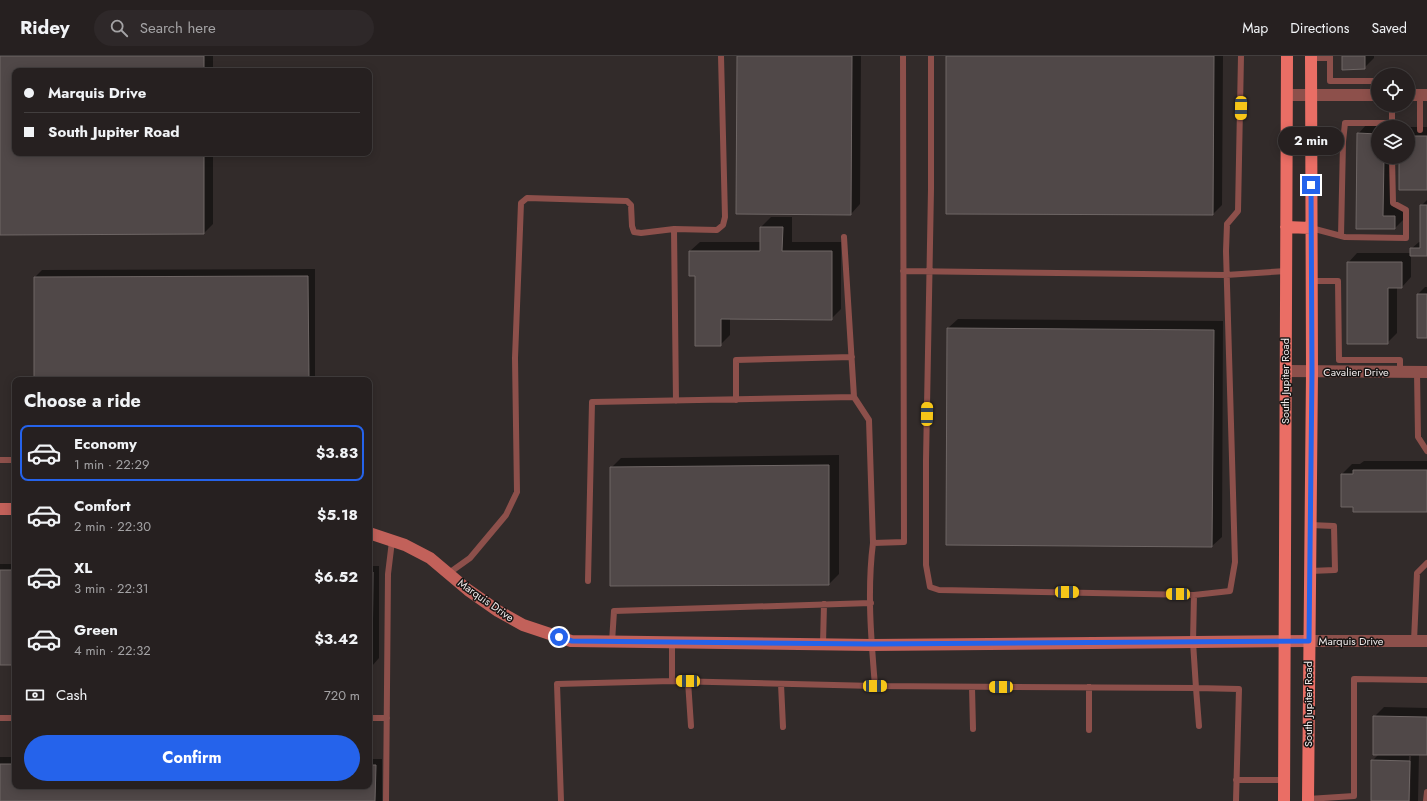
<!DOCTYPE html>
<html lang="en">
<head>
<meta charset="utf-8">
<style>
	:root { --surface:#262020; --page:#2e2829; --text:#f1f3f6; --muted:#a4a3a5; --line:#423e3e; --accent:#2563eb }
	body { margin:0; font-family:Jost,sans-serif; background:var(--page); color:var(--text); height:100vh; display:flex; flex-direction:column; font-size:15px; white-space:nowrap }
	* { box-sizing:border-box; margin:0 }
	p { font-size:13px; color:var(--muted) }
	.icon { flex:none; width:22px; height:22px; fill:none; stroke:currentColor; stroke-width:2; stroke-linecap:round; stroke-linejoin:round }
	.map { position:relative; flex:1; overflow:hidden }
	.sheet { position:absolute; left:12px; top:321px; width:360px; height:412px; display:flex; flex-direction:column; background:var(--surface); border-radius:8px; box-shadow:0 2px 10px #0003,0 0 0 1px var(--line) }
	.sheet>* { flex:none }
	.hud { position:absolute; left:12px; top:12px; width:360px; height:88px; border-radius:8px; box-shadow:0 2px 10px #0003,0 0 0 1px var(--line); display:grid; align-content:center; height:88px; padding:0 12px; background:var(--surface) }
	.controls { position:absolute; left:1371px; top:12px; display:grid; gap:8px }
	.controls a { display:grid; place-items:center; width:44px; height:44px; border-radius:50%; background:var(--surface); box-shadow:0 2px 10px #0003,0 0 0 1px var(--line); font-size:20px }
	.end { position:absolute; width:18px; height:18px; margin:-9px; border:5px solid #2563eb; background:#fff; box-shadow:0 0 0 2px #fff }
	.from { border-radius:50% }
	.bubble { position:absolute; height:28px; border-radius:14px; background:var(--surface); box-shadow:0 2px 10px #0003,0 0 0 1px var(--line); font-size:13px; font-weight:700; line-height:28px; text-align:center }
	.car { position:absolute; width:12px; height:24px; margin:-12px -6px; border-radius:5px; box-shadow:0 0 3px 1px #0007; background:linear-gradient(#f5c518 24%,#345 0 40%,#f5c518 0 76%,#345 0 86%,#f5c518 0) }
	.hud b { display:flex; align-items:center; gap:14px; height:38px; font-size:15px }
	.hud b+b { border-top:1px solid var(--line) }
	.hud i { width:10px; height:10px; background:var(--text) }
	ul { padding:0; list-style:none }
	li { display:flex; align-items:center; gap:12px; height:56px; margin:0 8px 6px; padding:0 4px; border:2px solid transparent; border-radius:8px }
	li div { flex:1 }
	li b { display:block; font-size:15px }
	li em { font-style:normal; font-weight:700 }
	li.active { border-color:var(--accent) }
	li>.icon { width:36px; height:36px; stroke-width:1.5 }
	h2 { padding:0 12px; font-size:18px; line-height:48px }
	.pay { display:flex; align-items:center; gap:10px; height:44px; padding:0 12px; font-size:15px }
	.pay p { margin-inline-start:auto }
	.cta { display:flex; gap:8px; margin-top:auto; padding:8px 12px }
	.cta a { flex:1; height:46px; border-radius:24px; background:var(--accent); color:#fff; font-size:16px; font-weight:700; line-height:46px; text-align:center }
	header { display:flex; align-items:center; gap:24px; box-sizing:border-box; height:56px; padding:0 20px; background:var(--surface); border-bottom:1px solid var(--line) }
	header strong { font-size:19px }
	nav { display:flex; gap:22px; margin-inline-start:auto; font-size:14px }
	.search { width:280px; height:36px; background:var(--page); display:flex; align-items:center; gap:10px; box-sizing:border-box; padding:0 14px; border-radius:22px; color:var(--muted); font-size:15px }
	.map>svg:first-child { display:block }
	.shadow { fill:#0007 }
	.building { fill:#504848; stroke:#6e6665 }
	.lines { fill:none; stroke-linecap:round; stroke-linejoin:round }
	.lane { stroke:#8d504b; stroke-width:6 }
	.street { stroke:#8d504b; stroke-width:12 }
	.secondary { stroke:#c2615a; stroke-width:12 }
	.primary { stroke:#ea6e65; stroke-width:12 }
	.route { stroke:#2563eb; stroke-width:5 }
	.labels { text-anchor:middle; stroke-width:3; stroke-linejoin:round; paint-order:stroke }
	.street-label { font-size:11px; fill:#f0ebeb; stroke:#181514 }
</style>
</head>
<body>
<header>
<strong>Ridey</strong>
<div class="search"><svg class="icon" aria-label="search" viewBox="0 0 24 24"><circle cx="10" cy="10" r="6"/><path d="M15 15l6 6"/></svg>Search here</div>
<nav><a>Map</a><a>Directions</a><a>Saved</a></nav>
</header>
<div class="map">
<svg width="1427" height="745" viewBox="0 0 1427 745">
	<rect width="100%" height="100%" fill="#322b2a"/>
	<path class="shadow" d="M0,0H213V15H15V97H213V168L204,177L0,178Z
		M738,0H861L860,148L851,158Z
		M947,0H1223L1222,149L1213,158Z
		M1343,0H1374V2L1364,12Z
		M1367,68H1394V71H1378V101H1393V151H1404V163L1395,172H1357L1358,78Z
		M1410,71H1427V133L1400,101H1408V72Z
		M1427,144V199H1411V221L1402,231H1397V277L1387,287L1348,207L1357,197H1411V193L1419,186H1421V150Z
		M771,161H792V186H841V253L831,263L730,262V279L720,289L696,219L690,195L700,186H761V171Z
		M315,213V324H35V221L42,214Z
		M1425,231H1427V281L1418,238Z
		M958,263L1223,265L1222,481L1212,490L947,488L948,272Z
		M839,399V518L829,528L611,529V412L621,402Z
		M1364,405H1427V455L1342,418L1352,408H1360Z
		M0,508H15V608H0Z
		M369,510H379V602L372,610H369Z
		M1384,651L1427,652V698H1419L1418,745H1410L1411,700H1409L1408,745H1372V705L1379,698L1374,661Z
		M0,701H15V730H369V703H382V745H0Z"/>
	<path class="building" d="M0,0H204V15H15V97H204V178L0,179Z
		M737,0H852L851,159L736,158Z
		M946,0H1214L1213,159L946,158Z
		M1342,0H1365V13L1342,14Z
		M1357,77L1378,78V101H1384L1383,160H1395V173H1356Z
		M1408,80H1427V134H1399V101H1408Z
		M1420,149H1427V200H1410V192H1420Z
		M760,171H783L782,195H832V264L721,263V290H695V220H689V195H760Z
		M1347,206H1402V232H1388V288H1347Z
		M308,220L309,324H34V221Z
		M1417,238H1427V282H1417Z
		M947,272L1214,274L1212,491L946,489Z
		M829,409V529L610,530V411Z
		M1353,414H1427V456H1353V451H1341V418H1353Z
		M0,514H15V609H0Z
		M369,516H373L372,611H369Z
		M1373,660L1427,661V699H1373Z
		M1371,704L1410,705L1409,745H1371Z
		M0,708H15V730H369V709H376L375,745H0Z"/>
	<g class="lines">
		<path class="lane" d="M903,0L904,486L873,487C867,534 871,582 875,630L1196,632L1193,586L1194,539
			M931,0V133L926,405V509L930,531L939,534L1194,539L1230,535L1235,506L1226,195L1227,168L1238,155L1241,0
			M1330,0V25H1374V39
			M1311,2H1330
			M1420,39V74
			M1392,49V69
			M1311,87L1343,86L1345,67H1392
			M1311,172L1345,181L1406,182V154L1393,147L1392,101
			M674,173L676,345
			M1341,180L1343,86
			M844,181L854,341
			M903,215L1226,219L1286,215
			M1311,225H1338L1339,304H1400V316
			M1417,316L1418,381L1427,395
			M736,344V304L852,301
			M0,404H15
			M1310,515L1335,514L1334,470L1310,469
			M449,517L470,502L506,459L517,436L515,302L521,147L527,142L627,145L631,149L632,170L634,176L641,177L674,173L717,174L723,169L725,161L721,0
			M588,525L592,346L854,341L869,364L873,487
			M1414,585L1417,517L1427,507
			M612,586L614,555L871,547
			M672,586V625L875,630
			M823,588L824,548
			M688,625L691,670
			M781,628L783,671
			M972,631L973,673
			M1089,631V674
			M0,662H15
			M369,662H387
			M1199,670L1196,632L1239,633L1236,745
			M1236,724H1284
			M1308,743L1354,740V623L1427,624
			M386,745L388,518L392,485
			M561,745L557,628L672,625
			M1426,745L1427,736"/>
		<path class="street" d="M1287,39H1378
			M1408,39H1427
			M1286,315L1427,316
			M1309,585H1427"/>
		<path class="secondary" d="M0,453H15
			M369,477L405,489L430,502L468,534L498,555L523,569L571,585L872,589L1309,585"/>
		<path class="primary" d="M1286,171L1311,172
			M1284,745L1287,0
			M1308,745L1312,316L1311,0"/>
	</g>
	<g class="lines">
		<path class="route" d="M559,581L572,585L872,588L1309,585L1312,316L1311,129"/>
	</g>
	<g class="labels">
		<g class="street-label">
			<text x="1356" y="320">Cavalier Drive</text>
			<text transform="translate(1285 325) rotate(-90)" y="4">South Jupiter Road</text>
			<text transform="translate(486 544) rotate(35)" y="4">Marquis Drive</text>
			<text x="1351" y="589">Marquis Drive</text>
			<text transform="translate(1308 648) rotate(-90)" y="4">South Jupiter Road</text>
		</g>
	</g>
</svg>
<div class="controls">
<a><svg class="icon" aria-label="locate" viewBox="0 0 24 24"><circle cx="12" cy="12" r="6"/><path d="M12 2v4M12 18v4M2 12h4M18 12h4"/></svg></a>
<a><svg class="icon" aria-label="layers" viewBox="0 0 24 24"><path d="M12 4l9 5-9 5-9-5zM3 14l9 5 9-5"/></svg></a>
</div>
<i class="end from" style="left:559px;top:581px"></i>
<i class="end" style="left:1311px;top:129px"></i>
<div class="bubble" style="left:1278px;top:71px;width:66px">2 min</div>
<i class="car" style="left:1241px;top:52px;rotate:181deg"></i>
<i class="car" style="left:927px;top:358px;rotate:1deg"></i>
<i class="car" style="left:1067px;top:536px;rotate:91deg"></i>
<i class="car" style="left:1178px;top:538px;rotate:271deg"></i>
<i class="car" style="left:688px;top:625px;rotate:271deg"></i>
<i class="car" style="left:875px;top:630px;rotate:90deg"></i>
<i class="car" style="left:1001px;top:631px;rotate:270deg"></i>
<div class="hud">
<b><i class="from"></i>Marquis Drive</b>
<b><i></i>South Jupiter Road</b>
</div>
<section class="sheet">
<h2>Choose a ride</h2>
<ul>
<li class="active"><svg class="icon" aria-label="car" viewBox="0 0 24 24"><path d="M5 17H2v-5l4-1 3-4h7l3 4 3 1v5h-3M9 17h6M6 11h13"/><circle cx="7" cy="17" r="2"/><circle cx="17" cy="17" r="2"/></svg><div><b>Economy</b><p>1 min · 22:29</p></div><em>$3.83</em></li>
<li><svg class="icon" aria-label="car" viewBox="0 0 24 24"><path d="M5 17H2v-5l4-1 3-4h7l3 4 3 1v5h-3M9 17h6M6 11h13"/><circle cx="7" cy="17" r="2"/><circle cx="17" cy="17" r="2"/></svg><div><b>Comfort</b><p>2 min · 22:30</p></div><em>$5.18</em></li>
<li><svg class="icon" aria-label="car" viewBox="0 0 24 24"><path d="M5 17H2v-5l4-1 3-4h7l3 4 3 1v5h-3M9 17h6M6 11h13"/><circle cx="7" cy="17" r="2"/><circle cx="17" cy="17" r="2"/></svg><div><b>XL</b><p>3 min · 22:31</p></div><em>$6.52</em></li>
<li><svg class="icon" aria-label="car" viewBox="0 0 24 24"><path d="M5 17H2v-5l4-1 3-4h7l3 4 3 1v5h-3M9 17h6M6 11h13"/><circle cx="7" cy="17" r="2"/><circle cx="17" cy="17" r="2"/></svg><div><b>Green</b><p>4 min · 22:32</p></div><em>$3.42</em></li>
</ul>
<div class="pay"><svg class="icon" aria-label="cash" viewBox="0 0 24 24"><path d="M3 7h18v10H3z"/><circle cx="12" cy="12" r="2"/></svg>Cash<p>720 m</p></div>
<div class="cta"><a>Confirm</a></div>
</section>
</div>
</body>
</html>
